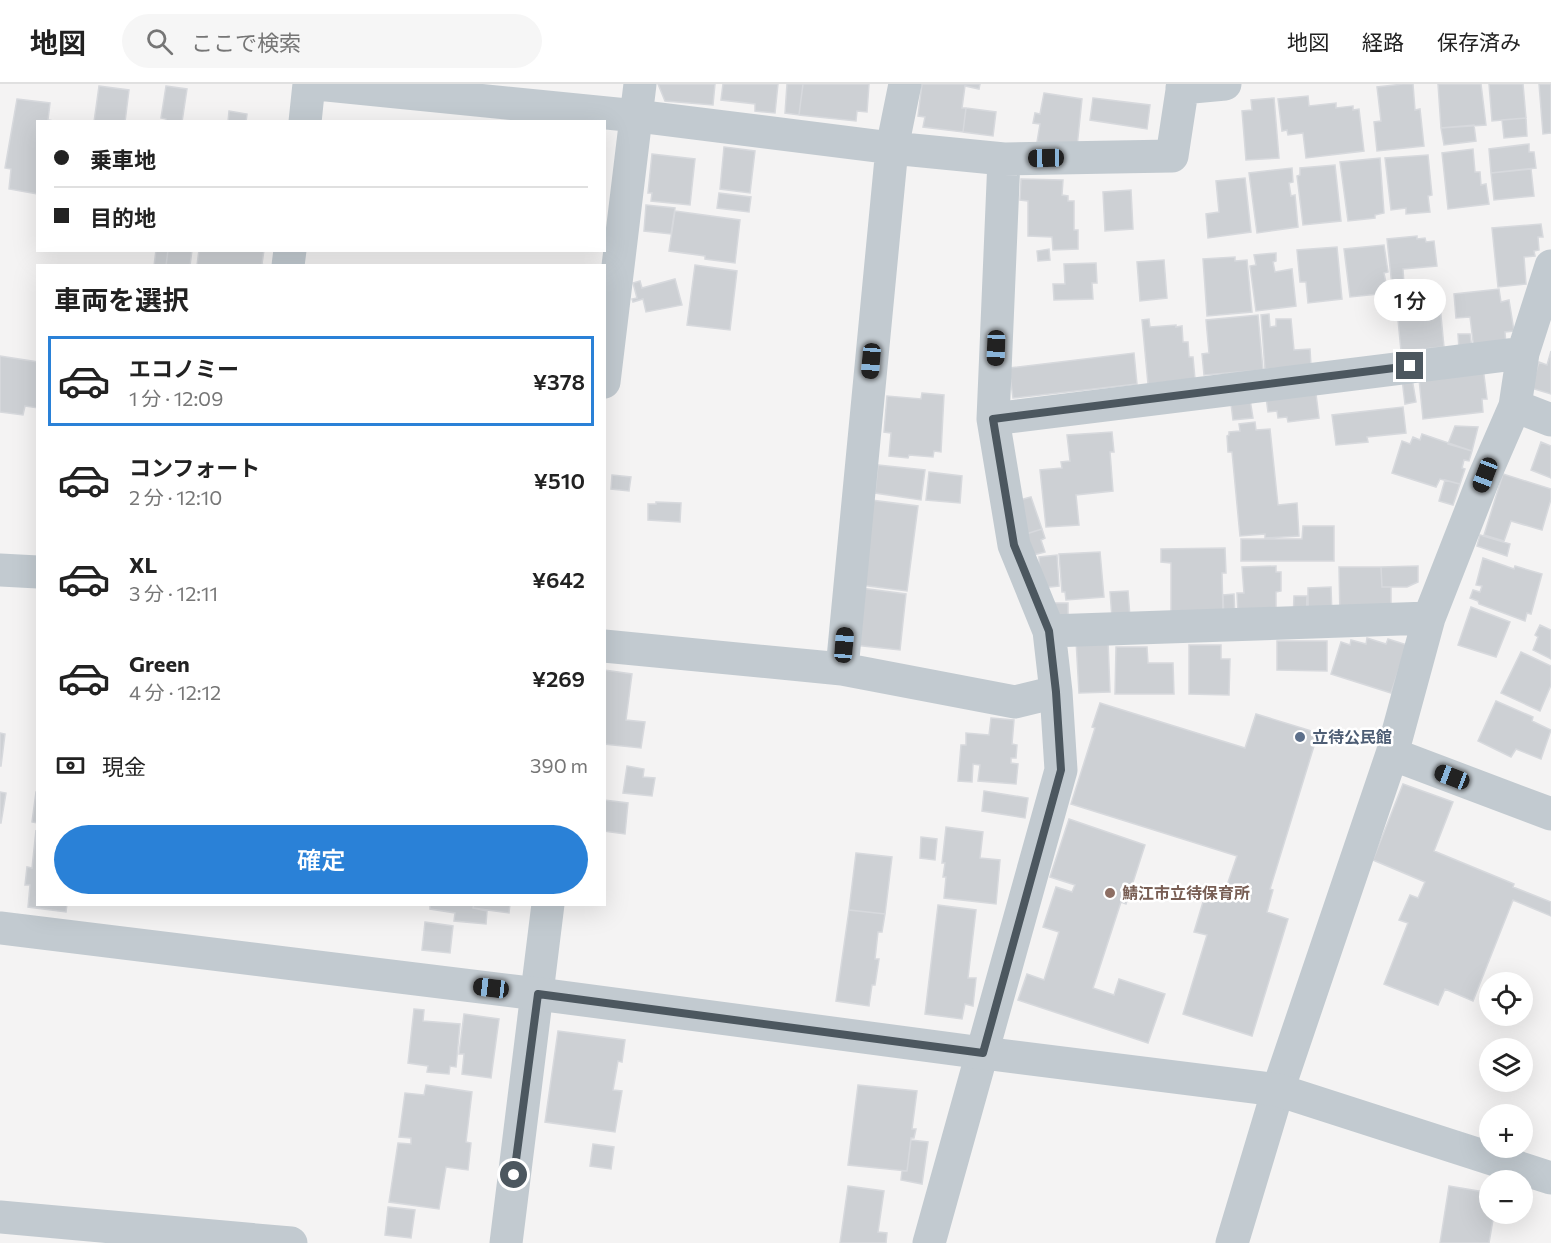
<!DOCTYPE html>
<html lang="ja">
<head>
<meta charset="utf-8">
<style>
	:root { --surface:#fff; --page:#f6f6f6; --text:#222; --muted:#767676; --line:#e0e0e0; --accent:#2a81d7 }
	body { margin:0; font-family:Commissioner,"Noto Sans JP",sans-serif; background:var(--page); color:var(--text); height:100vh; display:flex; flex-direction:column; font-size:22px; white-space:nowrap }
	* { box-sizing:border-box; margin:0 }
	p { font-size:20px; color:var(--muted) }
	.icon { flex:none; width:33px; height:33px; fill:none; stroke:currentColor; stroke-width:2; stroke-linecap:round; stroke-linejoin:round }
	.map { position:relative; flex:1; overflow:hidden }
	.drawer { position:absolute; left:36px; top:180px; width:570px; height:642px; display:flex; flex-direction:column; background:var(--surface); border-radius:0px; box-shadow:0 6px 24px #0002 }
	.drawer>* { flex:none }
	.top-card { position:absolute; left:36px; top:36px; width:570px; height:132px; border-radius:0px; box-shadow:0 6px 24px #0002; display:grid; align-content:center; height:132px; padding:0 18px; background:var(--surface) }
	.controls { position:absolute; left:1479px; top:888px; display:grid; gap:12px }
	.controls a { display:grid; place-items:center; width:54px; height:54px; border-radius:50%; background:var(--surface); box-shadow:0 6px 24px #0002; font-size:30px }
	.end { position:absolute; width:27px; height:27px; margin:-14px; border:8px solid #4c575f; background:#fff; box-shadow:0 0 0 3px #fff }
	.from { border-radius:50% }
	.bubble { position:absolute; height:42px; border-radius:21px; background:var(--surface); box-shadow:0 6px 24px #0002; font-size:20px; font-weight:600; line-height:42px; text-align:center }
	.car { position:absolute; width:18px; height:36px; margin:-18px -9px; border-radius:8px; box-shadow:0 0 4px 2px #0007; background:linear-gradient(#222 24%,#8ab4d8 0 40%,#222 0 76%,#8ab4d8 0 86%,#222 0) }
	.top-card b { display:flex; align-items:center; gap:21px; height:57px; font-size:22px }
	.top-card b+b { border-top:2px solid var(--line) }
	.top-card i { width:15px; height:15px; background:var(--text) }
	ul { padding:0; list-style:none }
	li { display:flex; align-items:center; gap:18px; height:90px; margin:0 12px 9px; padding:0 6px; border:3px solid transparent; border-radius:0px }
	li div { flex:1 }
	li b { display:block; font-size:22px }
	li em { font-style:normal; font-weight:600 }
	li.current { border-color:var(--accent) }
	li>.icon { width:54px; height:54px; stroke-width:1.5 }
	h2 { padding:0 18px; font-size:27px; line-height:72px }
	.pay { display:flex; align-items:center; gap:15px; height:66px; padding:0 18px; font-size:22px }
	.pay p { margin-inline-start:auto }
	.cta { display:flex; gap:12px; margin-top:auto; padding:12px 18px }
	.cta a { flex:1; height:69px; border-radius:36px; background:var(--accent); color:#fff; font-size:24px; font-weight:600; line-height:69px; text-align:center }
	header { display:flex; align-items:center; gap:36px; box-sizing:border-box; height:84px; padding:0 30px; background:var(--surface); border-bottom:2px solid var(--line) }
	header strong { font-size:28px }
	nav { display:flex; gap:33px; margin-inline-start:auto; font-size:21px }
	.search { width:420px; height:54px; background:var(--page); display:flex; align-items:center; gap:15px; box-sizing:border-box; padding:0 21px; border-radius:33px; color:var(--muted); font-size:22px }
	.map>svg:first-child { display:block }
	.building { fill:#cdd0d4; stroke:#d7d9dd; stroke-width:1.5 }
	.lines { fill:none; stroke-linecap:round; stroke-linejoin:round }
	.minor { stroke:#c2cad0; stroke-width:33 }
	.tertiary { stroke:#c2cad0; stroke-width:33 }
	.route { stroke:#4c575f; stroke-width:8 }
	.service-dot { fill:#5c6f8a; stroke:#fff; stroke-width:2 }
	.education-dot { fill:#8d6e63; stroke:#fff; stroke-width:2 }
	.labels { text-anchor:middle; stroke-width:5; stroke-linejoin:round; paint-order:stroke }
	.service-label { font-size:16px; font-weight:bold; fill:#4e5e75; stroke:#fff; text-anchor:start }
	.education-label { font-size:16px; font-weight:bold; fill:#785e54; stroke:#fff; text-anchor:start }
</style>
</head>
<body>
<header>
<strong>地図</strong>
<div class="search"><svg class="icon" aria-label="search" viewBox="0 0 24 24"><circle cx="10" cy="10" r="6"/><path d="M15 15l6 6"/></svg>ここで検索</div>
<nav><a>地図</a><a>経路</a><a>保存済み</a></nav>
</header>
<div class="map">
<svg width="1551" height="1159" viewBox="0 0 1551 1159">
	<rect width="100%" height="100%" fill="#f4f3f3"/>
	<path class="building" d="M658,0H715L713,21L665,17Z
		M723,0H778L775,29L755,27V20L721,16Z
		M787,0H803L799,31L785,29Z
		M803,0H869L867,28L857,27L856,37L799,31Z
		M922,0H980L979,5L965,2L962,24H966L963,48L923,43L925,33L918,32Z
		M1403,0H1413L1415,26L1420,25L1424,62L1377,67L1374,38L1381,37L1377,3Z
		M1438,0H1481L1486,41L1441,44Z
		M1489,0H1523L1526,34L1492,37Z
		M1539,0H1551V49L1543,50Z
		M99,2L129,6L125,38H94Z
		M166,2L187,5L182,38H166V35L161,34Z
		M1044,9L1082,15L1077,63L1037,58L1040,40L1033,39L1035,29L1040,30Z
		M1308,12L1309,22L1336,19V24L1353,22V26L1359,25L1364,67L1306,74L1303,49L1288,51L1287,46L1282,47L1278,15Z
		M1093,14L1150,21L1147,45L1090,36Z
		M1274,14L1279,74L1246,76L1242,27L1252,26L1251,16Z
		M17,15L50,19L48,36L60,38H38V110L9,105L11,85L5,84Z
		M966,24L996,28L993,52L963,48Z
		M229,27L247,30L246,38H228Z
		M1526,34L1527,52L1504,54L1502,36Z
		M1474,41L1476,57L1444,61L1441,44Z
		M1529,60V68H1534L1536,84L1491,89L1489,65Z
		M724,63L755,67L750,109L720,105Z
		M1473,65L1475,88H1480L1481,101L1486,100L1489,120L1448,125L1442,69Z
		M652,70L695,75L690,121L651,117L652,109H648Z
		M1428,71L1432,111L1428,112L1430,128L1406,130V124L1391,126L1385,74Z
		M1380,74L1384,129L1375,131V134L1348,137L1340,78Z
		M1335,81L1341,137L1303,141L1297,92L1300,91V84Z
		M1292,84L1293,98L1289,99L1291,112L1295,111L1298,143L1257,149L1249,89Z
		M1531,85L1534,112L1494,116L1491,89Z
		M1245,94L1251,148L1208,154L1206,130L1219,128L1216,97Z
		M1021,95L1063,96L1062,111L1068,112V117H1074V146H1078V165L1053,166L1052,153L1028,152V117L1020,116Z
		M1131,106L1133,145L1105,147L1103,108Z
		M719,109L751,113L749,128L717,124Z
		M646,121L675,124L671,150L644,147Z
		M675,127L740,136L735,179L705,175V172L669,167Z
		M1541,140L1543,153H1538L1539,166L1534,167L1535,172L1524,173L1526,200L1498,203L1492,144Z
		M1417,152V155L1425,154L1426,158L1434,157L1437,182L1403,185L1404,201L1392,202L1387,155Z
		M1384,161L1388,188L1384,189L1388,209L1350,213L1344,165Z
		M1337,163L1342,215L1308,219L1306,198H1300L1297,166Z
		M1049,165L1050,176L1038,177L1037,167Z
		M156,166H168L166,182H154Z
		M168,166H192L190,182H166Z
		M199,166H264L262,180L266,182L197,181Z
		M1276,169V177L1273,178L1275,188L1292,185L1296,222L1256,227L1250,182L1256,181L1254,171Z
		M1235,173V177L1247,176L1252,228L1207,232L1203,175Z
		M1164,176L1167,214L1140,217L1137,178Z
		M1096,179L1097,199H1092L1093,215L1054,216L1053,200H1065L1064,180Z
		M695,181L737,187L730,246L687,241Z
		M675,195L682,221L646,228L643,215L633,218L632,215L637,214L633,199L640,197L642,204Z
		M1499,205L1501,218L1509,216L1514,247L1505,248L1506,262L1474,265L1470,233L1456,234L1454,210Z
		M1439,211L1444,263L1401,267L1396,215Z
		M1269,230L1270,243L1276,242V235H1291L1294,266L1310,265L1311,282L1265,285L1261,231Z
		M1258,231L1263,286L1204,291L1202,270L1209,269L1206,236Z
		M1149,235L1150,243L1176,241V243L1182,242L1183,258H1188L1189,273H1193L1195,295L1148,300L1142,236Z
		M1458,250H1470L1472,264L1459,265Z
		M1551,267V310L1531,304L1539,278L1547,281Z
		M1134,269L1137,300L1013,314L1009,284Z
		M0,272L38,278V324L25,322L23,331L0,328Z
		M1483,283L1487,315H1482L1483,328L1423,335L1419,295Z
		M1412,294L1416,318L1405,320L1402,295Z
		M1315,302L1319,334L1288,338L1287,333L1278,334L1277,327L1268,328L1266,313Z
		M922,309L944,311L941,368L934,367L933,373L909,371L908,374L889,372L891,349L884,348L887,312L921,315Z
		M1249,309L1253,334L1233,336L1230,312Z
		M1403,323L1406,349L1367,353L1368,358L1336,361L1332,331Z
		M1255,338L1256,346L1270,345L1278,421L1297,419L1299,452L1265,454V450L1240,452L1232,368H1228L1227,352L1229,351V348L1240,347L1239,340Z
		M1455,342L1478,343L1472,367L1448,360Z
		M1112,348L1114,368H1110L1113,407L1076,411L1079,441L1046,443L1040,386L1062,384L1061,378L1070,377L1067,351Z
		M1422,350L1472,367L1469,377L1464,376L1462,384L1465,385L1460,400L1440,395L1436,403L1392,389L1402,357L1410,360L1413,353L1420,356Z
		M1541,358L1551,362V394L1531,386Z
		M878,381L925,386L921,416L875,409Z
		M929,388L962,392L960,419L926,416Z
		M1503,390L1551,405V415L1542,446L1511,437L1504,457L1484,451Z
		M612,391L631,393L629,407L611,405Z
		M1445,396L1460,400L1453,421L1439,417Z
		M1031,413L1042,445L1026,450L1016,417Z
		M871,416L918,422L907,507L861,501Z
		M656,418L681,419L680,438L648,436V420H656Z
		M1303,442H1334V477H1241V455H1302Z
		M1042,445L1045,454L1041,456L1045,468L1033,471L1026,450Z
		M1480,451L1510,460L1507,472L1477,462Z
		M1225,464L1226,489H1222L1223,528H1171V479L1161,478V465Z
		M1100,468L1104,513L1066,516L1065,508H1062L1059,470Z
		M1057,471L1059,502L1041,504L1039,473Z
		M1483,474L1514,485L1515,482L1542,490L1531,530L1527,529L1525,537L1479,520L1478,517L1470,514L1473,506L1480,508L1482,502L1476,501Z
		M1276,482V488H1281V507L1276,508V528L1238,530L1237,509H1244L1242,483Z
		M1418,482V498L1407,503H1382L1381,483Z
		M1339,483H1381L1382,503H1391V525L1340,534Z
		M1331,503L1332,531L1308,532V504Z
		M861,504L906,510L900,566L854,561Z
		M1128,507L1130,533L1112,534L1110,508Z
		M1234,510L1235,534L1224,535L1223,511Z
		M1294,512H1307L1306,536L1293,535Z
		M1051,519H1068V533H1051Z
		M1471,523L1510,538L1496,573L1458,561Z
		M1540,541L1551,546V575L1533,566L1538,553L1535,551Z
		M1367,554L1386,560L1388,555L1407,561L1391,609L1331,590L1341,558L1350,561L1351,556L1366,560Z
		M1076,556H1108L1110,608L1079,609Z
		M1277,557H1327V587L1277,586Z
		M1189,561H1221V575H1230L1229,611L1189,610Z
		M1116,563H1147L1148,579H1173L1174,610H1115Z
		M1521,568L1551,582V601L1540,627L1501,609Z
		M604,586L632,590L626,636L645,638L641,664L604,660Z
		M1496,617L1533,633L1532,637L1551,646L1541,675L1516,665L1511,673L1478,657Z
		M1100,619L1245,664L1256,630L1318,649L1270,805L1273,806L1267,828L1288,835L1252,952L1183,930L1207,851L1194,848L1206,808L1223,813L1237,772L1071,720L1095,644L1092,643Z
		M991,634L1014,636L1012,660L1017,661L1016,674H1011V679L1018,680L1016,700L978,697L980,681L973,680L972,698L958,697L961,661H966V649L989,651Z
		M0,649L5,650L1,682H0Z
		M627,682L644,685L643,693L655,694L652,712L623,709Z
		M1403,700L1453,718L1434,767L1514,800L1513,803L1551,818V832L1513,816L1473,917L1445,905L1438,921L1384,900L1408,839L1399,836L1410,811L1418,814L1425,798L1373,776Z
		M984,707L1028,714L1025,734L982,727Z
		M0,708L6,709L1,739H0Z
		M36,708H38V739L32,738Z
		M604,716L628,719L625,750L604,747Z
		M1069,735L1145,761L1126,820L1121,818L1093,904L1114,911L1119,895L1165,910L1148,959L1018,916L1027,890L1044,896L1059,848L1043,843L1056,803L1072,808L1075,801L1050,793Z
		M946,743L983,748L980,774L1000,776L996,820L944,814L946,793H943L945,779H942Z
		M36,746L38,820H67L66,828L28,823L30,801H25L27,783L32,784Z
		M921,753L937,755L935,776L920,774Z
		M856,769L892,773L885,830L849,826Z
		M430,820H474L473,824L487,827L486,840L454,837L455,829L430,825Z
		M474,820H510L509,829L473,824Z
		M938,821L976,826L968,894H976L973,922L965,920L962,935L925,930Z
		M849,826L885,830L882,848H878L875,875H879L875,901H872L869,922L836,917Z
		M425,838L453,842L450,869L422,866Z
		M414,925L424,926L423,937L460,940L456,983L450,982L449,990L427,988L428,982L408,979Z
		M464,930L499,935L491,994L462,990L464,970H459Z
		M558,947L625,956L622,978L618,977L613,1006L622,1007L615,1048L545,1038Z
		M426,1001L472,1008L466,1058L471,1059L468,1086L446,1083L439,1125L389,1118L398,1059L411,1060V1054L399,1053L405,1009L424,1011Z
		M858,1001L917,1007L912,1045H916L914,1054H911L907,1087L848,1081Z
		M911,1056L928,1058L922,1100L901,1096L902,1087H907Z
		M593,1060L614,1063L611,1085L590,1082Z
		M848,1102L884,1107L878,1148L887,1149L886,1159H840Z
		M1449,1102L1490,1109V1130H1494L1489,1159H1440Z
		M388,1123L415,1126L411,1154L385,1151Z"/>
	<g class="lines">
		<path class="minor" d="M317,0L637,32L892,64L1004,75L1172,72L1183,0
			M1182,4L1225,0
			M305,38L309,0
			M288,182L290,166
			M604,298L640,0
			M1515,322L1551,336
			M993,335L1523,269
			M0,486L38,488
			M1049,547L1429,534
			M604,562L842,585L1015,618L1056,608
			M842,585L892,64L905,0
			M1392,670L1551,730
			M0,1133L291,1159
			M506,1159L548,820
			M929,1159L1061,686L1056,608L1049,547L1014,461L993,335L1004,75
			M1232,1159L1278,1006L1392,670L1429,534L1485,391L1515,322L1523,269L1551,182"/>
		<path class="tertiary" d="M0,844L538,910L983,969L1278,1006L1551,1094"/>
	</g>
	<g class="lines">
		<path class="route" d="M514,1091L538,910L983,969L1061,686L1056,608L1049,547L1014,461L993,335L1410,282"/>
	</g>
	<circle class="service-dot" cx="1300" cy="653" r="6"/>
	<circle class="education-dot" cx="1110" cy="809" r="6"/>
	<g class="labels">
		<g class="service-label">
			<text x="1312" y="659">立待公民館</text>
		</g>
		<g class="education-label">
			<text x="1122" y="815">鯖江市立待保育所</text>
		</g>
	</g>
</svg>
<div class="controls">
<a><svg class="icon" aria-label="locate" viewBox="0 0 24 24"><circle cx="12" cy="12" r="6"/><path d="M12 2v4M12 18v4M2 12h4M18 12h4"/></svg></a>
<a><svg class="icon" aria-label="layers" viewBox="0 0 24 24"><path d="M12 4l9 5-9 5-9-5zM3 14l9 5 9-5"/></svg></a>
<a>+</a>
<a>−</a>
</div>
<i class="end from" style="left:514px;top:1091px"></i>
<i class="end" style="left:1410px;top:282px"></i>
<div class="bubble" style="left:1374px;top:195px;width:72px">1 分</div>
<i class="car" style="left:1046px;top:74px;rotate:269deg"></i>
<i class="car" style="left:996px;top:264px;rotate:182deg"></i>
<i class="car" style="left:871px;top:277px;rotate:185deg"></i>
<i class="car" style="left:1485px;top:391px;rotate:201deg"></i>
<i class="car" style="left:844px;top:561px;rotate:5deg"></i>
<i class="car" style="left:1452px;top:693px;rotate:291deg"></i>
<i class="car" style="left:491px;top:904px;rotate:277deg"></i>
<div class="top-card">
<b><i class="from"></i>乗車地</b>
<b><i></i>目的地</b>
</div>
<section class="drawer">
<h2>車両を選択</h2>
<ul>
<li class="current"><svg class="icon" aria-label="car" viewBox="0 0 24 24"><path d="M5 17H2v-5l4-1 3-4h7l3 4 3 1v5h-3M9 17h6M6 11h13"/><circle cx="7" cy="17" r="2"/><circle cx="17" cy="17" r="2"/></svg><div><b>エコノミー</b><p>1 分 · 12:09</p></div><em>¥378</em></li>
<li><svg class="icon" aria-label="car" viewBox="0 0 24 24"><path d="M5 17H2v-5l4-1 3-4h7l3 4 3 1v5h-3M9 17h6M6 11h13"/><circle cx="7" cy="17" r="2"/><circle cx="17" cy="17" r="2"/></svg><div><b>コンフォート</b><p>2 分 · 12:10</p></div><em>¥510</em></li>
<li><svg class="icon" aria-label="car" viewBox="0 0 24 24"><path d="M5 17H2v-5l4-1 3-4h7l3 4 3 1v5h-3M9 17h6M6 11h13"/><circle cx="7" cy="17" r="2"/><circle cx="17" cy="17" r="2"/></svg><div><b>XL</b><p>3 分 · 12:11</p></div><em>¥642</em></li>
<li><svg class="icon" aria-label="car" viewBox="0 0 24 24"><path d="M5 17H2v-5l4-1 3-4h7l3 4 3 1v5h-3M9 17h6M6 11h13"/><circle cx="7" cy="17" r="2"/><circle cx="17" cy="17" r="2"/></svg><div><b>Green</b><p>4 分 · 12:12</p></div><em>¥269</em></li>
</ul>
<div class="pay"><svg class="icon" aria-label="cash" viewBox="0 0 24 24"><path d="M3 7h18v10H3z"/><circle cx="12" cy="12" r="2"/></svg>現金<p>390 m</p></div>
<div class="cta"><a>確定</a></div>
</section>
</div>
</body>
</html>
